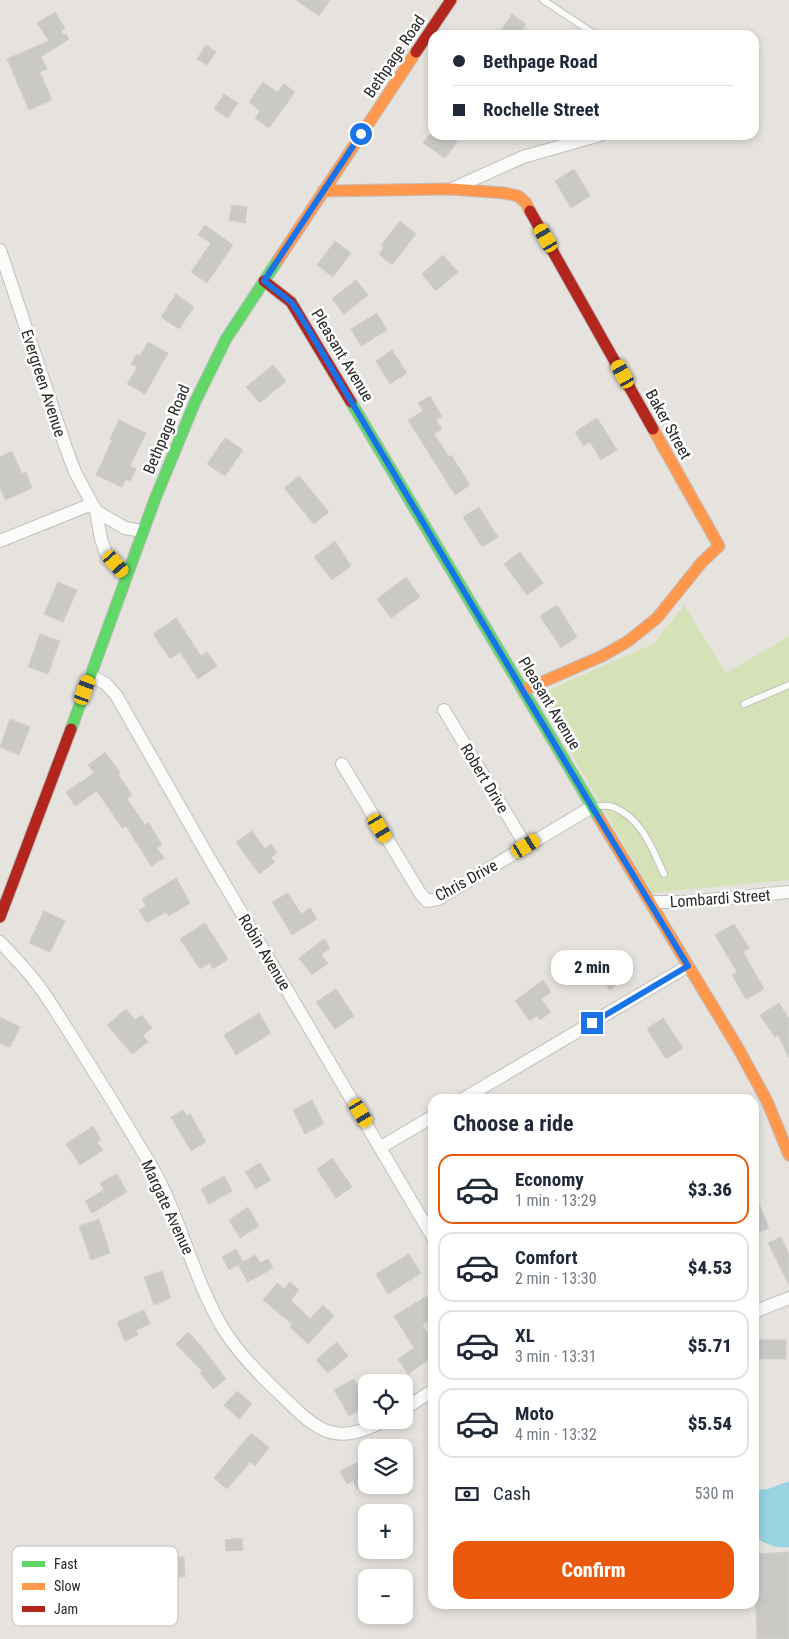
<!DOCTYPE html>
<html lang="en">
<head>
<meta charset="utf-8">
<style>
	:root { --surface:#fff; --page:#f6f6f7; --text:#1f2937; --muted:#747a83; --line:#e0e1e3; --accent:#ea580c }
	body { margin:0; font-family:"Roboto Condensed",sans-serif; background:var(--page); color:var(--text); height:100vh; display:flex; flex-direction:column; font-size:19px; white-space:nowrap }
	* { box-sizing:border-box; margin:0 }
	p { font-size:16px; color:var(--muted) }
	.icon { flex:none; width:28px; height:28px; fill:none; stroke:currentColor; stroke-width:2; stroke-linecap:round; stroke-linejoin:round }
	.map { position:relative; flex:1; overflow:hidden }
	.details { position:absolute; left:428px; top:1094px; width:331px; height:515px; display:flex; flex-direction:column; background:var(--surface); border-radius:15px; box-shadow:0 2px 8px #0003 }
	.details>* { flex:none }
	.hud { position:absolute; left:428px; top:30px; width:331px; height:110px; border-radius:15px; box-shadow:0 2px 8px #0003; display:grid; align-content:center; height:110px; padding:0 25px; background:var(--surface) }
	.controls { position:absolute; left:358px; top:1374px; display:grid; gap:10px }
	.controls a { display:grid; place-items:center; width:55px; height:55px; border-radius:10px; background:var(--surface); box-shadow:0 2px 8px #0003; font-size:25px }
	.end { position:absolute; width:22px; height:22px; margin:-11px; border:6px solid #1a73e8; background:#fff; box-shadow:0 0 0 2px #fff }
	.from { border-radius:50% }
	.bubble { position:absolute; height:35px; border-radius:15px; background:var(--surface); box-shadow:0 2px 8px #0003; font-size:16px; font-weight:800; line-height:35px; text-align:center }
	.car { position:absolute; width:15px; height:30px; margin:-15px -8px; border-radius:6px; box-shadow:0 0 4px 1px #0007; background:linear-gradient(#f5c518 24%,#345 0 40%,#f5c518 0 76%,#345 0 86%,#f5c518 0) }
	.hud b { display:flex; align-items:center; gap:18px; height:48px; font-size:19px }
	.hud b+b { border-top:1px solid var(--line) }
	.hud i { width:12px; height:12px; background:var(--text) }
	ul { padding:0; list-style:none }
	li { display:flex; align-items:center; gap:15px; height:70px; margin:0 10px 8px; padding:0 15px; border:2px solid var(--line); border-radius:15px }
	li div { flex:1 }
	li b { display:block; font-size:19px }
	li em { font-style:normal; font-weight:800 }
	li.selected { border-color:var(--accent) }
	li>.icon { width:45px; height:45px; stroke-width:1.5 }
	h2 { padding:0 25px; font-size:22px; line-height:60px }
	.pay { display:flex; align-items:center; gap:12px; height:55px; padding:0 25px; font-size:19px }
	.pay p { margin-inline-start:auto }
	.cta { display:flex; gap:10px; margin-top:auto; padding:10px 25px }
	.cta a { flex:1; height:58px; border-radius:15px; background:var(--accent); color:#fff; font-size:20px; font-weight:800; line-height:58px; text-align:center }
	.map>svg:first-child { display:block }
	.pitch { fill:#d5e2b8 }
	.water { fill:#98d3e2 }
	.building { fill:#cbc9c5; stroke:#d1ceca }
	.lines { fill:none; stroke-linecap:round; stroke-linejoin:round }
	.lane-casing { stroke:#c0bfbf; stroke-width:8 }
	.street-casing { stroke:#c0bfbf; stroke-width:14 }
	.fast-casing { stroke:#c0bfbf; stroke-width:13 }
	.slow-casing { stroke:#c0bfbf; stroke-width:13 }
	.jam-casing { stroke:#c0bfbf; stroke-width:13 }
	.lane { stroke:#fbfbfa; stroke-width:6 }
	.street { stroke:#fbfbfa; stroke-width:12 }
	.fast { stroke:#63d668; stroke-width:11 }
	.slow { stroke:#ff974d; stroke-width:11 }
	.jam { stroke:#b3261e; stroke-width:11 }
	.route { stroke:#1a73e8; stroke-width:6 }
	.labels { text-anchor:middle; stroke-width:5; stroke-linejoin:round; paint-order:stroke }
	.street-label { font-size:16px; fill:#282828; stroke:#fff }
	.key { fill:#fff; stroke:#bebebe; stroke-width:1 }
	.key-label { font-size:14px; fill:#282828 }
</style>
</head>
<body>
<div class="map">
<svg width="789" height="1639" viewBox="0 0 789 1639">
	<rect width="100%" height="100%" fill="#e6e3de"/>
	<path class="pitch" d="M684,605L726,673L789,636V880L652,893L537,695L653,644Z"/>
	<path class="water" d="M789,1481V1547C776,1549 766,1543 754,1538V1490L768,1489Z"/>
	<path class="building" d="M296,0H330L319,16Z
		M55,12L65,28L61,31L63,35L66,34L69,39L41,57L47,69L40,72L52,100L29,110L7,59L49,41L37,23Z
		M512,14L526,24L519,35H498Z
		M206,45L216,52L207,65L197,59Z
		M263,82L277,92L284,84L295,92L269,128L255,118L260,111L249,102Z
		M224,94L238,103L228,118L214,109Z
		M429,135H446L457,142L445,158L423,143Z
		M574,169L590,196L571,208L555,181Z
		M232,205L247,207L245,223L229,220Z
		M400,221L416,234L392,265L379,254L384,247L381,245Z
		M205,225L233,245L207,283L191,272L211,243L198,235Z
		M335,241L351,253L333,277L317,265Z
		M443,255L458,272L436,291L422,274Z
		M356,280L368,295L344,314L332,299Z
		M176,294L194,307L179,329L161,317Z
		M377,313L387,330L361,346L351,329Z
		M148,342L168,353L145,394L127,384L137,367L131,364L137,354L140,356Z
		M392,350L407,373L390,384L376,361Z
		M273,365L286,381L260,403L246,387Z
		M430,396L442,416L436,420L442,429L434,434L449,457L451,455L470,485L455,495L408,420L423,411L418,403Z
		M597,418L617,450L601,460L590,442L584,446L575,432Z
		M119,420L146,433L130,466L136,469L130,481L126,479L122,487L96,475L112,440L110,439Z
		M225,438L243,450L225,476L207,464Z
		M12,451L22,474L26,472L32,488L5,500L0,487V457Z
		M299,476L329,512L314,524L284,488Z
		M479,507L498,537L482,547L463,517Z
		M335,541L351,566L332,580L314,557Z
		M520,552L543,583L527,595L504,564Z
		M406,577L420,597L391,618L377,599Z
		M58,582L77,590L63,622L44,614Z
		M557,605L577,637L561,648L540,616Z
		M176,618L201,656L207,652L217,666L198,679L180,652L170,659L153,634Z
		M40,634L60,641L48,674L28,667Z
		M10,719L30,727L19,755L0,747Z
		M105,752L120,772L118,774L132,795L127,799L145,825L148,822L162,845L157,848L164,858L151,866L126,826L122,828L97,791L75,806L66,792L94,773L88,765Z
		M252,831L265,849L271,844L277,853L271,857L275,862L259,874L236,842Z
		M176,878L190,903L169,916L166,912L147,923L139,910L146,906L142,899Z
		M288,893L301,914L310,908L317,919L292,935L272,902Z
		M44,911L65,921L50,952L29,943Z
		M205,923L228,959L213,969L210,963L200,969L180,939Z
		M734,924L749,948L743,952L764,989L746,999L732,975L737,972L715,935Z
		M324,939L330,948L321,955L328,963L312,975L299,958Z
		M620,954L634,969L610,990L597,973Z
		M543,980L551,992L541,999L551,1012L540,1020L537,1016L530,1021L515,1001Z
		M336,989L354,1016L335,1029L316,1002Z
		M779,1003L789,1019V1058L778,1035L775,1037L760,1015Z
		M126,1009L135,1020L142,1015L152,1028L143,1035L148,1042L132,1054L107,1025Z
		M259,1013L271,1033L236,1055L224,1035Z
		M0,1017L20,1027L10,1047L0,1043Z
		M663,1018L683,1048L666,1059L647,1029Z
		M312,1100L324,1124L305,1134L293,1110Z
		M183,1110L187,1116L190,1114L206,1142L191,1151L171,1117Z
		M93,1126L101,1140L97,1142L103,1150L80,1165L66,1144Z
		M332,1158L352,1187L336,1198L317,1169Z
		M260,1163L271,1180L256,1189L245,1172Z
		M117,1174L127,1192L92,1213L85,1201L104,1190L100,1183Z
		M224,1176L232,1191L209,1204L201,1189Z
		M754,1192L769,1228L754,1234Z
		M248,1207L259,1226L240,1238L229,1220Z
		M99,1219L110,1253L91,1260L79,1226Z
		M781,1237L789,1254V1285L768,1243Z
		M236,1249L243,1262L229,1270L222,1257Z
		M409,1254L421,1273L388,1294L376,1274Z
		M255,1255L260,1263L268,1259L273,1268L248,1282L238,1265Z
		M162,1271L171,1298L154,1305L144,1277Z
		M290,1282L299,1290L291,1300L310,1319L323,1305L334,1316L308,1344L290,1327L292,1324L263,1300L277,1283L284,1289Z
		M427,1296L432,1305V1319L422,1325L432,1340V1357L408,1374L398,1359L414,1348L394,1316Z
		M144,1310L150,1324L136,1330L138,1335L125,1341L117,1322Z
		M188,1332L202,1347L226,1379L213,1389L200,1373L202,1371L176,1344Z
		M758,1340H786V1359H758Z
		M337,1342L348,1356L328,1373L316,1360Z
		M354,1379L366,1400V1406L349,1416L334,1390Z
		M237,1391L252,1404L239,1419L224,1405Z
		M251,1433L269,1447L255,1466L250,1462L227,1489L214,1478Z
		M366,1458V1484L357,1489L353,1481L347,1484L340,1471Z
		M242,1538L243,1550L226,1551L225,1540Z
		M789,1552V1639H757L754,1554Z
		M184,1557L185,1577L136,1578V1558Z"/>
	<g class="lines">
		<defs>
			<path id="lane" d="M543,0L596,35
				M744,704L789,685
				M593,807C599,806 608,805 613,807C642,818 652,849 664,874"/>
			<path id="street" d="M454,188L523,157L600,135
				M0,250L66,448L75,472L96,511L101,539L106,553L126,576
				M96,511L125,528L142,531
				M0,541L92,504
				M90,675L106,684L116,695L208,856L432,1236
				M444,710L526,846
				M342,764L420,893L427,901L438,899L592,807
				M650,902H687L789,892
				M0,942C10,953 21,964 31,976C46,994 58,1015 71,1035C99,1079 126,1123 152,1167C181,1219 193,1279 224,1330C237,1351 263,1378 281,1395C319,1432 334,1447 386,1420
				M463,1099L688,966
				M381,1147L432,1117
				M754,1312L789,1298
				M404,1409L432,1391"/>
			<path id="fast" d="M351,402L599,818
				M71,729L155,499L195,402L226,339L278,260"/>
			<path id="slow" d="M323,191L451,189L504,193L518,196L526,203L530,211
				M278,260L416,52
				M524,690L602,656L627,642L657,618L702,562L719,546L653,429
				M599,818L738,1048L767,1101L789,1155"/>
			<path id="jam" d="M416,52L451,0
				M530,211L653,429
				M264,281L291,302L351,402
				M0,917L71,729"/>
		</defs>
		<use href="#lane" class="lane-casing"/>
		<use href="#street" class="street-casing"/>
		<use href="#fast" class="fast-casing"/>
		<use href="#slow" class="slow-casing"/>
		<use href="#jam" class="jam-casing"/>
		<use href="#lane" class="lane"/>
		<use href="#street" class="street"/>
		<use href="#fast" class="fast"/>
		<use href="#slow" class="slow"/>
		<use href="#jam" class="jam"/>
	</g>
	<g class="lines">
		<path class="route" d="M361,134L264,281L291,302L298,312L592,807L688,966L592,1023"/>
	</g>
	<g class="labels">
		<g class="street-label">
			<text transform="translate(394 56) rotate(-56)" y="6">Bethpage Road</text>
			<text transform="translate(343 355) rotate(59)" y="6">Pleasant Avenue</text>
			<text transform="translate(44 383) rotate(72)" y="6">Evergreen Avenue</text>
			<text transform="translate(669 424) rotate(61)" y="6">Baker Street</text>
			<text transform="translate(166 429) rotate(-67)" y="6">Bethpage Road</text>
			<text transform="translate(550 703) rotate(59)" y="6">Pleasant Avenue</text>
			<text transform="translate(485 778) rotate(59)" y="6">Robert Drive</text>
			<text transform="translate(466 880) rotate(-29)" y="6">Chris Drive</text>
			<text transform="translate(720 898) rotate(-4)" y="6">Lombardi Street</text>
			<text transform="translate(265 952) rotate(59)" y="6">Robin Avenue</text>
			<text transform="translate(168 1207) rotate(65)" y="6">Margate Avenue</text>
		</g>
	</g>
	<rect x="12" y="1546" width="166" height="80" rx="8" class="key"/>
	<rect x="22" y="1561" width="23" height="6" fill="#63d668"/>
	<rect x="22" y="1583" width="23" height="7" fill="#ff974d"/>
	<rect x="22" y="1606" width="23" height="6" fill="#b3261e"/>
	<g class="key-label">
		<text x="54" y="1569">Fast</text>
		<text x="54" y="1591">Slow</text>
		<text x="54" y="1614">Jam</text>
	</g>
</svg>
<div class="controls">
<a><svg class="icon" aria-label="locate" viewBox="0 0 24 24"><circle cx="12" cy="12" r="6"/><path d="M12 2v4M12 18v4M2 12h4M18 12h4"/></svg></a>
<a><svg class="icon" aria-label="layers" viewBox="0 0 24 24"><path d="M12 4l9 5-9 5-9-5zM3 14l9 5 9-5"/></svg></a>
<a>+</a>
<a>−</a>
</div>
<i class="end from" style="left:361px;top:134px"></i>
<i class="end" style="left:592px;top:1023px"></i>
<div class="bubble" style="left:551px;top:950px;width:82px">2 min</div>
<i class="car" style="left:546px;top:238px;rotate:330deg"></i>
<i class="car" style="left:623px;top:374px;rotate:331deg"></i>
<i class="car" style="left:116px;top:564px;rotate:139deg"></i>
<i class="car" style="left:85px;top:690px;rotate:20deg"></i>
<i class="car" style="left:380px;top:828px;rotate:149deg"></i>
<i class="car" style="left:526px;top:846px;rotate:59deg"></i>
<i class="car" style="left:361px;top:1113px;rotate:149deg"></i>
<div class="hud">
<b><i class="from"></i>Bethpage Road</b>
<b><i></i>Rochelle Street</b>
</div>
<section class="details">
<h2>Choose a ride</h2>
<ul>
<li class="selected"><svg class="icon" aria-label="car" viewBox="0 0 24 24"><path d="M5 17H2v-5l4-1 3-4h7l3 4 3 1v5h-3M9 17h6M6 11h13"/><circle cx="7" cy="17" r="2"/><circle cx="17" cy="17" r="2"/></svg><div><b>Economy</b><p>1 min · 13:29</p></div><em>$3.36</em></li>
<li><svg class="icon" aria-label="car" viewBox="0 0 24 24"><path d="M5 17H2v-5l4-1 3-4h7l3 4 3 1v5h-3M9 17h6M6 11h13"/><circle cx="7" cy="17" r="2"/><circle cx="17" cy="17" r="2"/></svg><div><b>Comfort</b><p>2 min · 13:30</p></div><em>$4.53</em></li>
<li><svg class="icon" aria-label="car" viewBox="0 0 24 24"><path d="M5 17H2v-5l4-1 3-4h7l3 4 3 1v5h-3M9 17h6M6 11h13"/><circle cx="7" cy="17" r="2"/><circle cx="17" cy="17" r="2"/></svg><div><b>XL</b><p>3 min · 13:31</p></div><em>$5.71</em></li>
<li><svg class="icon" aria-label="car" viewBox="0 0 24 24"><path d="M5 17H2v-5l4-1 3-4h7l3 4 3 1v5h-3M9 17h6M6 11h13"/><circle cx="7" cy="17" r="2"/><circle cx="17" cy="17" r="2"/></svg><div><b>Moto</b><p>4 min · 13:32</p></div><em>$5.54</em></li>
</ul>
<div class="pay"><svg class="icon" aria-label="cash" viewBox="0 0 24 24"><path d="M3 7h18v10H3z"/><circle cx="12" cy="12" r="2"/></svg>Cash<p>530 m</p></div>
<div class="cta"><a>Confirm</a></div>
</section>
</div>
</body>
</html>
